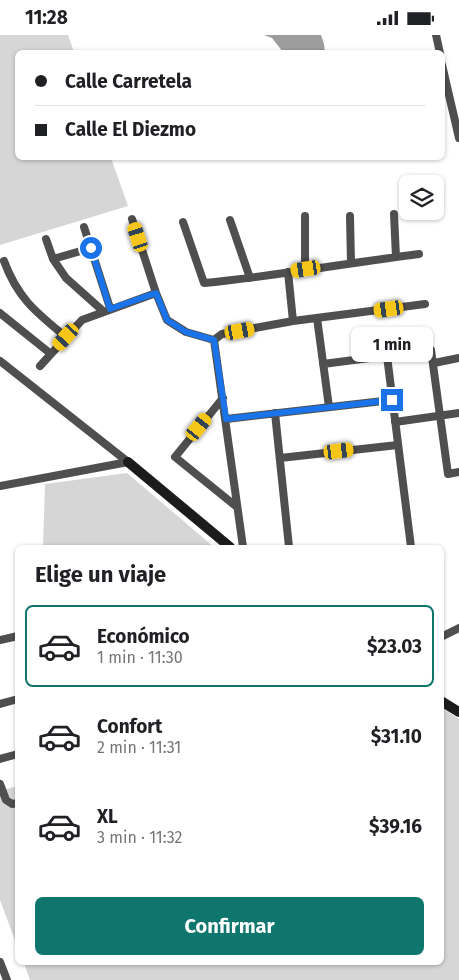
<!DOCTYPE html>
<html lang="es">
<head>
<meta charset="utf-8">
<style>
	:root { --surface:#fff; --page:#f6f6f6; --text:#202124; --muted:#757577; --line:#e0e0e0; --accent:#0f766e }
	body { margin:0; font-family:"Fira Sans",sans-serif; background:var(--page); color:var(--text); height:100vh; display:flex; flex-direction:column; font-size:19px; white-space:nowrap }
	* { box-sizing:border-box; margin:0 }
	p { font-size:16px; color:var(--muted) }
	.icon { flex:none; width:28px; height:28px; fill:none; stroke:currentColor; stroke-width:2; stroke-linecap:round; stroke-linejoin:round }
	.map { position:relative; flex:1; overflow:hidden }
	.sheet { position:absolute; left:15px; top:510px; width:429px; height:420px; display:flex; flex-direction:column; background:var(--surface); border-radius:8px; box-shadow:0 1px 4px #0004 }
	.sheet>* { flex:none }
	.banner { position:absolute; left:15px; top:15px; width:430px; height:110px; border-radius:8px; box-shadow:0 1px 4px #0004; display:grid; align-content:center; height:110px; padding:0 20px; background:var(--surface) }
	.tools { position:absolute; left:399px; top:140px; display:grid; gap:10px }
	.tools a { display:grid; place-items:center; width:45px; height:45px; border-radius:8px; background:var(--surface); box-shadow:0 1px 4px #0004; font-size:25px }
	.end { position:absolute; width:22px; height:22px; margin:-11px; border:6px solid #1a73e8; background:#fff; box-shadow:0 0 0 2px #fff }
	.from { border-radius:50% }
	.bubble { position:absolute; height:35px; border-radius:8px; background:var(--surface); box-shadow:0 1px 4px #0004; font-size:16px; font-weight:700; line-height:35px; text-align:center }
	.car { position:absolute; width:15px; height:30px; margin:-15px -8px; border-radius:6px; box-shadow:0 0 4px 1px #0007; background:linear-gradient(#f5c518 24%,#345 0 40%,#f5c518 0 76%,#345 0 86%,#f5c518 0) }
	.banner b { display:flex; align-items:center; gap:18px; height:48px; font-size:19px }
	.banner b+b { border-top:1px solid var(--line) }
	.banner i { width:12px; height:12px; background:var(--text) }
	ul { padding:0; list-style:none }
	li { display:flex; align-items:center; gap:15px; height:82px; margin:0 10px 8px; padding:0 10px; border:2px solid transparent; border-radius:8px }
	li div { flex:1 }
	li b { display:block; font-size:19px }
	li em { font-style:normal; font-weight:700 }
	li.on { border-color:var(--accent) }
	li>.icon { width:45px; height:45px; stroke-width:1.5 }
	h2 { padding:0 20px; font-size:22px; line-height:60px }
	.button { display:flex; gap:10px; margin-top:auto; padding:10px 20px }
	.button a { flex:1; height:58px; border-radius:8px; background:var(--accent); color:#fff; font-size:20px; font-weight:700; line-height:58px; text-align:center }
	.status { display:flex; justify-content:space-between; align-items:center; height:35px; padding:0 25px; background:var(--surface); direction:ltr }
	.status svg { height:14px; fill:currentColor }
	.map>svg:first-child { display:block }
	.green { fill:#d6d6d6 }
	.water { fill:#9d9d9d }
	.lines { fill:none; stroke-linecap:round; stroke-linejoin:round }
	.street { stroke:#4f4f4f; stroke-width:8 }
	.secondary { stroke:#1c1c1c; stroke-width:10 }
	.route { stroke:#1a73e8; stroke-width:6 }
</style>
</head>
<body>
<div class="status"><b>11:28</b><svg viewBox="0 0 49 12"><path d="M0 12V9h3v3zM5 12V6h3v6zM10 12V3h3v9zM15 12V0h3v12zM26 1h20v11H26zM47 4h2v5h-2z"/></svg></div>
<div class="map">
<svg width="459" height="945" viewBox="0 0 459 945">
	<rect width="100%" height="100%" fill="#fff"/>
	<path class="green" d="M0,0H68L74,17L18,18V122L111,123L128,171L0,210Z
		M127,438L214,512H43L45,449Z
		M441,672L459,684V945H30L24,928H441Z
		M17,751V911L0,865V756Z"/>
	<path class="water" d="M264,0H321L324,9L325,17H283L272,3Z"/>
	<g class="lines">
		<path class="street" d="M436,0L440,18
			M442,30L459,103
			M394,179L396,222
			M305,181V234
			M350,181L351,228
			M132,184L156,258L167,285L186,297L214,305L243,512
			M230,185L250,243
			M183,187L204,248C276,241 348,228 419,219
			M84,192L110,273
			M46,204L53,224L66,243L103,276
			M53,224L91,213
			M4,226C18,264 37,278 66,302
			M288,237L293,286
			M0,278L51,319
			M317,283L329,372
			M214,305L222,299L293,286L425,269
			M387,321L411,512
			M0,326L128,427
			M434,328L459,323
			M323,329L431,315L448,439L459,437
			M40,331L82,285L156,258
			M223,363L175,422L237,472
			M275,378L289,512
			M226,384L392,365
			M395,387L459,378
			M280,423L398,410
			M0,451L128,427
			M441,602L459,593
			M0,605L18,601
			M0,669L18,664
			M0,724L18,719
			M0,749L6,765L12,769L18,768
			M0,927L7,945"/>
		<path class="secondary" d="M128,427L230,512
			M441,666L459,677"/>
	</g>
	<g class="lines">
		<path class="route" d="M91,213L110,274L156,258L167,285L186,297L214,305L226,384L392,365"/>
	</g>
</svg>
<div class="tools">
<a><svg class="icon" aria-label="layers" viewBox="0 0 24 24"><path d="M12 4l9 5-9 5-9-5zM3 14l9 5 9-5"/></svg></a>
</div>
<i class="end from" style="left:91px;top:213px"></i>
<i class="end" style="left:392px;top:365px"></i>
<div class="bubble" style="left:351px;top:292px;width:82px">1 min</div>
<i class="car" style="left:138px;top:202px;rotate:342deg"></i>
<i class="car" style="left:306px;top:234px;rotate:261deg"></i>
<i class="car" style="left:389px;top:274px;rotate:262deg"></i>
<i class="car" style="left:240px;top:296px;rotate:80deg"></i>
<i class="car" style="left:66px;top:302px;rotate:222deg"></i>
<i class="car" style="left:199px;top:392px;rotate:39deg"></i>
<i class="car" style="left:339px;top:416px;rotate:83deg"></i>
<div class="banner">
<b><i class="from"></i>Calle Carretela</b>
<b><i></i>Calle El Diezmo</b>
</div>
<section class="sheet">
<h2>Elige un viaje</h2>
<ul>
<li class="on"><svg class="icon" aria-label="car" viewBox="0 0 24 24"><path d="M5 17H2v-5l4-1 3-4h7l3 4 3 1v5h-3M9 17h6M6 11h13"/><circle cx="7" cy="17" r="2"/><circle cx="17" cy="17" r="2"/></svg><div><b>Económico</b><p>1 min · 11:30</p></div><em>$23.03</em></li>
<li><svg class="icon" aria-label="car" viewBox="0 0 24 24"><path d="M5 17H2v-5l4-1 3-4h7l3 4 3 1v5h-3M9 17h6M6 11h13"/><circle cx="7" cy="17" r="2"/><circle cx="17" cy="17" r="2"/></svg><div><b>Confort</b><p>2 min · 11:31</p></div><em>$31.10</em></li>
<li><svg class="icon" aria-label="car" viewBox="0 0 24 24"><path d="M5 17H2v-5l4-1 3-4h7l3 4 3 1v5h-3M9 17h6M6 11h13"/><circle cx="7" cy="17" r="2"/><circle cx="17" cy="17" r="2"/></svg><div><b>XL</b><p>3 min · 11:32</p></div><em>$39.16</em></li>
</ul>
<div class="button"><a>Confirmar</a></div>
</section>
</div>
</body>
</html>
